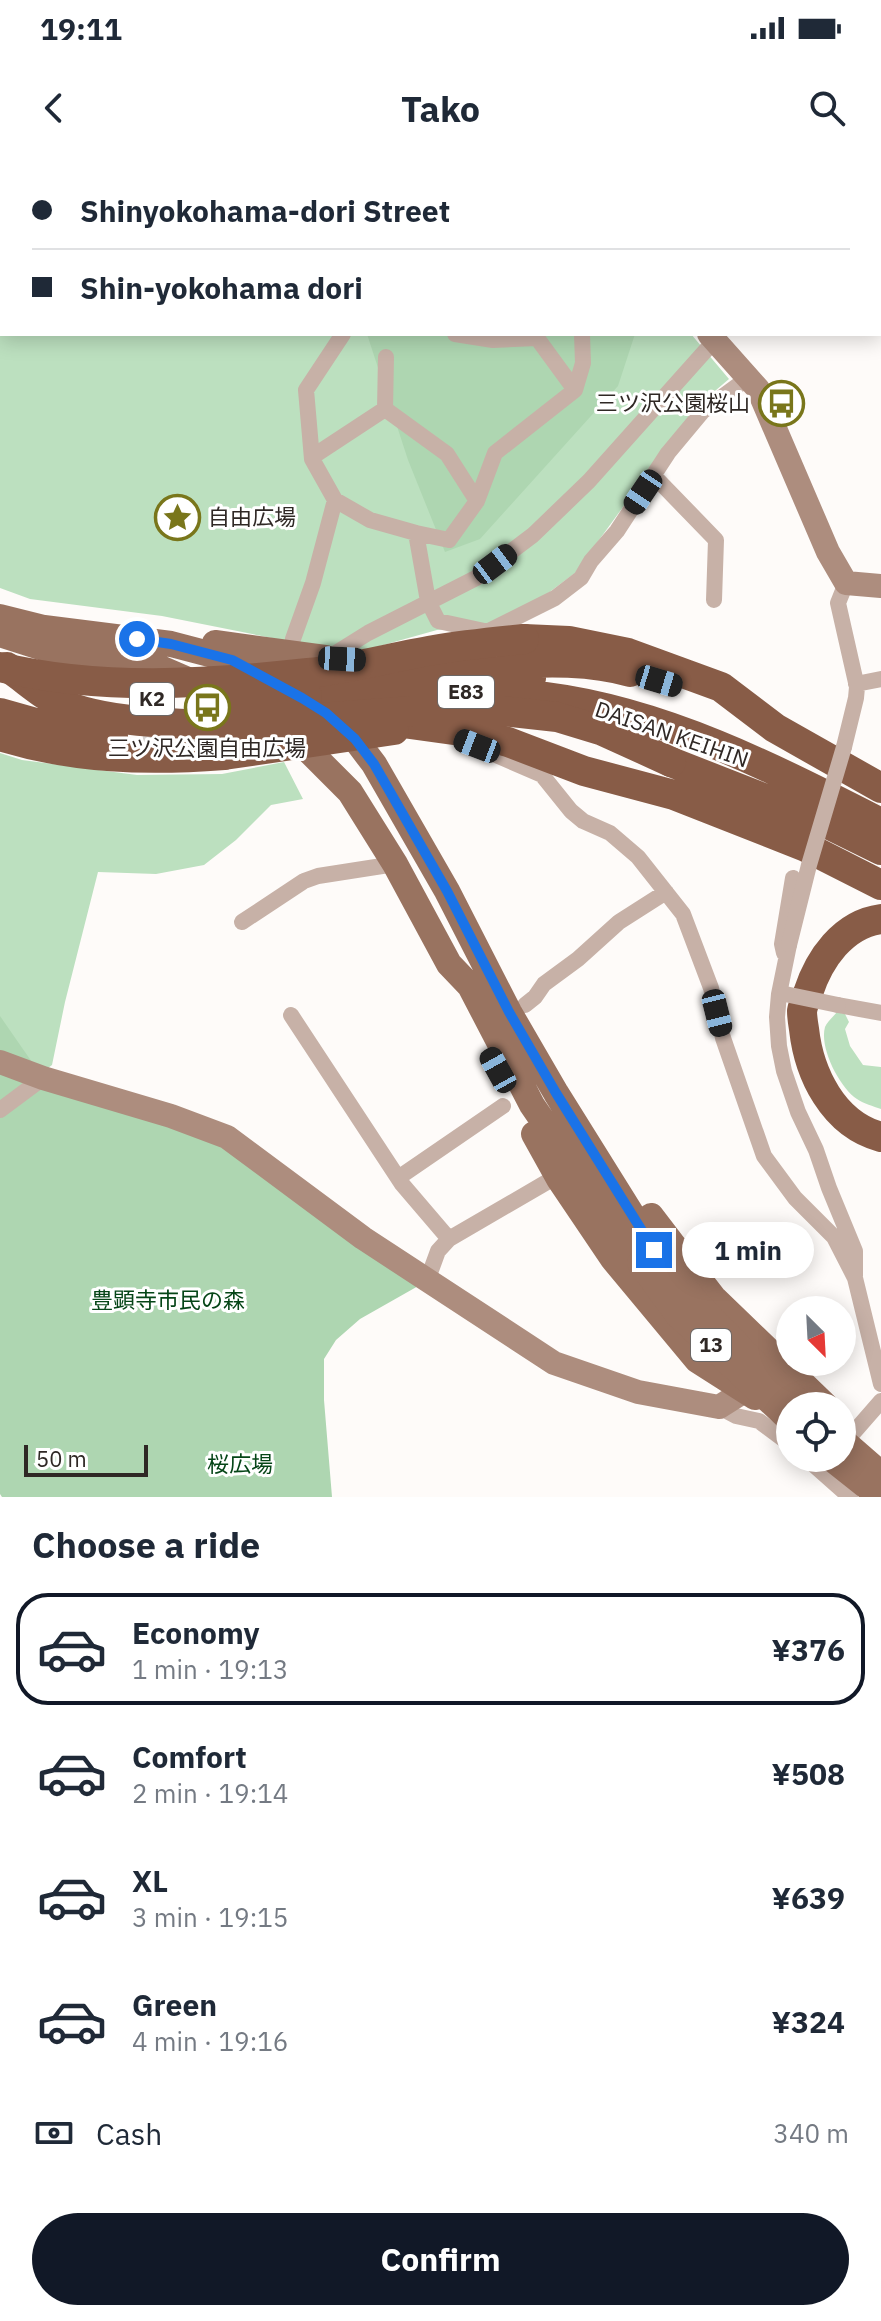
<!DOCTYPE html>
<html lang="en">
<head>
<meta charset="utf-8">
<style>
	:root { --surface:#fff; --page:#f2f2f3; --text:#1f2937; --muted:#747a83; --line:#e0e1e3; --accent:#111827 }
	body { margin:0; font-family:"IBM Plex Sans","Noto Sans JP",sans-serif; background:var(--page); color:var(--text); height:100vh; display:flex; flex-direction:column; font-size:30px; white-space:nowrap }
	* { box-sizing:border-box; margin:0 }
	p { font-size:26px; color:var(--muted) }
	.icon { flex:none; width:44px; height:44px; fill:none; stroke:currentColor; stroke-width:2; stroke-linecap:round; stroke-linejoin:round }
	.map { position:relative; height:1337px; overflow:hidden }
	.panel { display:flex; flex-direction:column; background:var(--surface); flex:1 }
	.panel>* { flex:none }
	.guide { position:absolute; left:0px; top:0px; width:882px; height:176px; box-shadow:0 4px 20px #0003; display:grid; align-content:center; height:176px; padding:0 32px; background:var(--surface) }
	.needle { width:52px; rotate:156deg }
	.tools { position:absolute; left:776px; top:1136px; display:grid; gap:16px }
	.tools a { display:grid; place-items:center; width:80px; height:80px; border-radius:50%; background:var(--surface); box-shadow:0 4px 20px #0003; font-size:40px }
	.scale { position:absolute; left:24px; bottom:20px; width:124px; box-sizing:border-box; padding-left:8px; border:4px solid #2f2825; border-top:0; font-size:22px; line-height:28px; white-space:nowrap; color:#2f2825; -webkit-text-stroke:6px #fff; paint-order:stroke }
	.end { position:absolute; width:36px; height:36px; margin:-18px; border:10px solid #1a73e8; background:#fff; box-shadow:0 0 0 4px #fff }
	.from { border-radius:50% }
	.bubble { position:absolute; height:56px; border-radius:28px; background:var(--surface); box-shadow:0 4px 20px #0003; font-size:26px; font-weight:700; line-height:56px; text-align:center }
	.car { position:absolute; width:24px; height:48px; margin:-24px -12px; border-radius:10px; box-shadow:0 0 6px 2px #0007; background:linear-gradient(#222 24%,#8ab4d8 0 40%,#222 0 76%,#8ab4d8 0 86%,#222 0) }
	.guide b { display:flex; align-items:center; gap:28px; height:76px; font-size:30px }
	.guide b+b { border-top:2px solid var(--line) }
	.guide i { width:20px; height:20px; background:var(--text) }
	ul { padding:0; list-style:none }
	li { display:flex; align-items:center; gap:24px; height:112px; margin:0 16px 12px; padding:0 16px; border:4px solid transparent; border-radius:32px }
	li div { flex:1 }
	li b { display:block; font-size:30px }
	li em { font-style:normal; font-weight:700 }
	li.selected { border-color:var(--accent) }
	li>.icon { width:72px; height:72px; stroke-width:1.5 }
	h2 { padding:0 32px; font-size:36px; line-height:96px }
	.pay { display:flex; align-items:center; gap:20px; height:88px; padding:0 32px; font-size:30px }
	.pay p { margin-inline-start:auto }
	.cta { display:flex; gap:16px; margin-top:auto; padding:16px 32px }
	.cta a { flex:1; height:92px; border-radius:48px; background:var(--accent); color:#fff; font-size:32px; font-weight:700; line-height:92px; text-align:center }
	.status { display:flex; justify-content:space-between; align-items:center; height:56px; padding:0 40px; background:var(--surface); direction:ltr }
	.status svg { height:22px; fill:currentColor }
	header { display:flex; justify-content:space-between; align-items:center; height:104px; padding:0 32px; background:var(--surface); font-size:36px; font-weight:700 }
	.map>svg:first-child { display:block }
	.green { fill:#bce0bf }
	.forest { fill:#aed6b1 }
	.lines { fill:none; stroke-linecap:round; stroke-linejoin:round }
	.highway-tunnel { stroke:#d5d1cf; stroke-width:30; stroke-dasharray:30 15; stroke-linecap:butt }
	.street { stroke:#c7b1a7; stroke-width:16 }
	.secondary { stroke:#ad8d7e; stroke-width:24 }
	.primary { stroke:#997360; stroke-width:26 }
	.highway { stroke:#885c47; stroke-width:30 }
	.street-bridge { stroke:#c7b1a7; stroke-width:16 }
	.primary-bridge { stroke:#997360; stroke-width:26 }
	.highway-bridge { stroke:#885c47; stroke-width:30 }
	.route { stroke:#1a73e8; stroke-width:10 }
	.labels { text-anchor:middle; stroke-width:6; stroke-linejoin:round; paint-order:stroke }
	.shield { fill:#fff; stroke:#6d6866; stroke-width:2 }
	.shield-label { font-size:20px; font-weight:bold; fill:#2f2825 }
	.poi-label { font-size:22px; fill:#2f2825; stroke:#fff; text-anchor:end }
	.street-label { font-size:22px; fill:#2f2825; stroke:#fff }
	.park-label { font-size:22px; fill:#054517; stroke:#fff }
</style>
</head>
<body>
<div class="status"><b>19:11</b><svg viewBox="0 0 49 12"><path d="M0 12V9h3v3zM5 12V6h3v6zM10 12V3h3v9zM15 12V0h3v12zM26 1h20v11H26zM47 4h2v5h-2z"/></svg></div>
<header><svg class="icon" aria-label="back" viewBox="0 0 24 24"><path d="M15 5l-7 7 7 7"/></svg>Tako<svg class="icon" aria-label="search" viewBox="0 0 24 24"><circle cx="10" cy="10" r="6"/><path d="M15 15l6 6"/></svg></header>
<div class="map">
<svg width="881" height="1337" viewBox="0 0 881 1337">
	<rect width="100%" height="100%" fill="#fefbf9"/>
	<path class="green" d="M0,0H604L605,2H2V174H691L729,219L695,248L575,413L547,434L484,466L437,470L362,491L312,486L162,456L30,439L0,428Z
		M0,593L22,600L137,615L222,614L284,602L303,639L271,645L236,680L204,705L156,714L98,712L65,842L52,905L0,943Z
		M837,852L845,854L849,862L845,869L850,886L863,905L881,907V949C873,946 864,944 857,939C840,928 819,888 825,867C827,862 833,857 837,852Z"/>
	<path class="forest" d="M367,174H635L618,226L480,379L445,392L408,300Z
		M0,856L43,918L227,977L427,1121L360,1159L336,1180L324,1199V1240L332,1337H2L0,1334Z"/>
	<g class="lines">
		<path class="highway-tunnel" d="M143,580L213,576"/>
		<path class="street" d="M173,0L176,2
			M476,2L477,0
			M343,174L306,230L312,299L335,340L370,360L416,373
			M455,174L493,180L537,178L575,230
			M386,197L385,249L447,294L477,341
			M312,297L385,249
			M654,316L716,380L714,440
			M489,472L438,461L428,441L416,373L449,380L477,341L495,293L575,230L583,203L582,174
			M481,475L555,438L581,418L591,401L617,371L668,293L703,251L748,218
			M293,479L313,423L335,340
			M320,503L368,473L476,418L533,375L589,321L715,180L708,176
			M856,524L881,519
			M473,585L542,615L571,651L583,661L610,673L638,697L683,754L711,828L723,878L764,996L795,1038L834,1077L855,1118L881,1224
			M844,587L856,538L857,527L838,443L846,423
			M242,762L304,721L318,716L395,704
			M789,785L779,834L777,857L779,886L784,911L798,952L816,990L829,1028L855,1091V1116
			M784,793L782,784L793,718
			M525,845L535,837L544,824L578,799L619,762L666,732
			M838,845L881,853
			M291,855L402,1024L449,1079
			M0,950L43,918
			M398,1018L503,946
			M427,1121L438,1091L449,1079L547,1022
			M719,1247L736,1256L759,1261L790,1284
			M854,1272L881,1241
			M806,1298L850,1337"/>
		<path class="secondary" d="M609,0L610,2
			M709,174L758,229L828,392L846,423L881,426
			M0,902L43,918L171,956L227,977L363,1078L554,1203L638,1232L719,1247L746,1230L758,1217"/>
		<path class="primary" d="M0,457L44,468L171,484L232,500L271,520
			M0,474L50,490L160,508L190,521
			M215,483L325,498
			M340,566L355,579L374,604L447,731L509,852L556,933L654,1090
			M291,573L350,632L395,704L449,804L470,826L532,945L640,1103
			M534,974L559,1019L613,1099L697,1200L755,1237
			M651,1056L713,1137L826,1246
			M842,1280L881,1314
			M831,1298L880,1337"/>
		<path class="highway" d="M524,479L569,481L628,493L721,527L775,568L881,628
			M7,507C21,516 33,527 47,536C89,563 174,564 223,565
			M507,507C539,499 597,502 630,512
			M368,508L490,511L531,518
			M307,536C387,533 466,527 545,537C664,552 775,609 881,663
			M0,553L39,564L113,576
			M381,560L475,573L508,582L584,611L674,635L806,687L881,725
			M0,576C74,599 147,601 224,595
			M671,602L822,661L881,690
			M881,759C843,764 819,799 808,833C806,838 803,845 802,851C802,856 803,863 804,869C809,914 833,964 881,977"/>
		<path class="street-bridge" d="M789,785L809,705L844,587
			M785,834L838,845"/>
		<path class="primary-bridge" d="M654,1090L697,1143L758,1206L804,1246
			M640,1103L678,1155L790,1260"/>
		<path class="highway-bridge" d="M0,507C101,531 206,524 308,513C350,509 392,497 434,490C464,485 494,482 524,479
			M228,539L307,536
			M223,565L412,551H502L557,557L603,571L671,602
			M224,595L394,570"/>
	</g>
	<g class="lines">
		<path class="route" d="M137,479L171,484L232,500L302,538L326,553L355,579L374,604L447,731L509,852L556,933L654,1090"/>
	</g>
	<defs>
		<symbol id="bus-ring" viewBox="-11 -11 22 22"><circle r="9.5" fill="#fff" stroke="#79761b" stroke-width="1.5"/><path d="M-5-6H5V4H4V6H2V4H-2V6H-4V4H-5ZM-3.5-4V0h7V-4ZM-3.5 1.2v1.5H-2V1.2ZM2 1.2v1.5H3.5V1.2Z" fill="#79761b"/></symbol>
		<symbol id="sight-ring" viewBox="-11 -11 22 22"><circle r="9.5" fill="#fff" stroke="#79761b" stroke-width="1.5"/><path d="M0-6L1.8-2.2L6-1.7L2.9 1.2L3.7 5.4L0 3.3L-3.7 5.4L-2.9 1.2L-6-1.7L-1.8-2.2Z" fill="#79761b"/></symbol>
	</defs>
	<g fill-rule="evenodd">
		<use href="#bus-ring" x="756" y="218" width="51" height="51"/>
		<use href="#sight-ring" x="152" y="332" width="51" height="51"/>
		<use href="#bus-ring" x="182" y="522" width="51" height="51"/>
	</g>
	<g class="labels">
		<g class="shield">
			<rect x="438" y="516" width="56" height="32" rx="6"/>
			<rect x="130" y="523" width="44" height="32" rx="6"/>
			<rect x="691" y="1169" width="40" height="32" rx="6"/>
		</g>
		<g class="shield-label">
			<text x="466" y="539">E83</text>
			<text x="152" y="546">K2</text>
			<text x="711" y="1192">13</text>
		</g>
		<g class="poi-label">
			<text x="750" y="251">三ツ沢公園桜山</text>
			<text x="208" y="365" text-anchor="start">自由広場</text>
			<text x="207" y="596" text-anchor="middle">三ツ沢公園自由広場</text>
		</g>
		<g class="street-label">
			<text transform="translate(672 574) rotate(19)" y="8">DAISAN KEIHIN</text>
		</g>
		<g class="park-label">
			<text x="168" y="1148">豊顕寺市民の森</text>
			<text x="240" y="1312">桜広場</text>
		</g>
	</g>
</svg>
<div class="tools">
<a><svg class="needle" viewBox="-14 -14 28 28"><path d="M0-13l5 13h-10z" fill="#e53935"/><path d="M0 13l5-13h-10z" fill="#747a83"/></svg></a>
<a><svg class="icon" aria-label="locate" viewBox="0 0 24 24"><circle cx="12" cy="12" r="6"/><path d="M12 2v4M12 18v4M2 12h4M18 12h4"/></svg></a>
</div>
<div class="scale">50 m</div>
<i class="end from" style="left:137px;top:479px"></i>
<i class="end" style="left:654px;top:1090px"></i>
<div class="bubble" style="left:682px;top:1062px;width:132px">1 min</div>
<i class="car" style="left:643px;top:332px;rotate:214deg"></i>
<i class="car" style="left:495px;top:404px;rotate:53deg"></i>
<i class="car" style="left:342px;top:499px;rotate:93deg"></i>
<i class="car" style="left:659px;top:521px;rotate:107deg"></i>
<i class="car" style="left:477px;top:586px;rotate:291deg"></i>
<i class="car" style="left:717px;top:853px;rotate:166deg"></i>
<i class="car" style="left:498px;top:910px;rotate:331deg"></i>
<div class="guide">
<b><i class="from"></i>Shinyokohama-dori Street</b>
<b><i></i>Shin-yokohama dori</b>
</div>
</div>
<section class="panel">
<h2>Choose a ride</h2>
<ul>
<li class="selected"><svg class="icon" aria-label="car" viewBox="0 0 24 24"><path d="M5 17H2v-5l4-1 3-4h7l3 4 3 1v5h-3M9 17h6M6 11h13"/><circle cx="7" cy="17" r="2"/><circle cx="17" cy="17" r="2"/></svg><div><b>Economy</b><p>1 min · 19:13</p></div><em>¥376</em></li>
<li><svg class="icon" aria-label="car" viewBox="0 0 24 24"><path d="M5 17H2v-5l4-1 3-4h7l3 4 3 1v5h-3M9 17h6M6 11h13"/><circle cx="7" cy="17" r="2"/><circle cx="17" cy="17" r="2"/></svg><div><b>Comfort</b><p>2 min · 19:14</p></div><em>¥508</em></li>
<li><svg class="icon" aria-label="car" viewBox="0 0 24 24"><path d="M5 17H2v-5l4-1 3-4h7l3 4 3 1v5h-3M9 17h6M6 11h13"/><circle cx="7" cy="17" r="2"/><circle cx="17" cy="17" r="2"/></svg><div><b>XL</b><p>3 min · 19:15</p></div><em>¥639</em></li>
<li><svg class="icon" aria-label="car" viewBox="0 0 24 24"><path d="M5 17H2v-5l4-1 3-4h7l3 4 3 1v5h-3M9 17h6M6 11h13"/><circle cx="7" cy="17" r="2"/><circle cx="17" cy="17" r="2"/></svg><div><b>Green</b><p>4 min · 19:16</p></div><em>¥324</em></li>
</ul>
<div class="pay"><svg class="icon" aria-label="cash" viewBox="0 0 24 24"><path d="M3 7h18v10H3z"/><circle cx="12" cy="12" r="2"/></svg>Cash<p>340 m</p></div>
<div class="cta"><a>Confirm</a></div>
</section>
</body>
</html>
